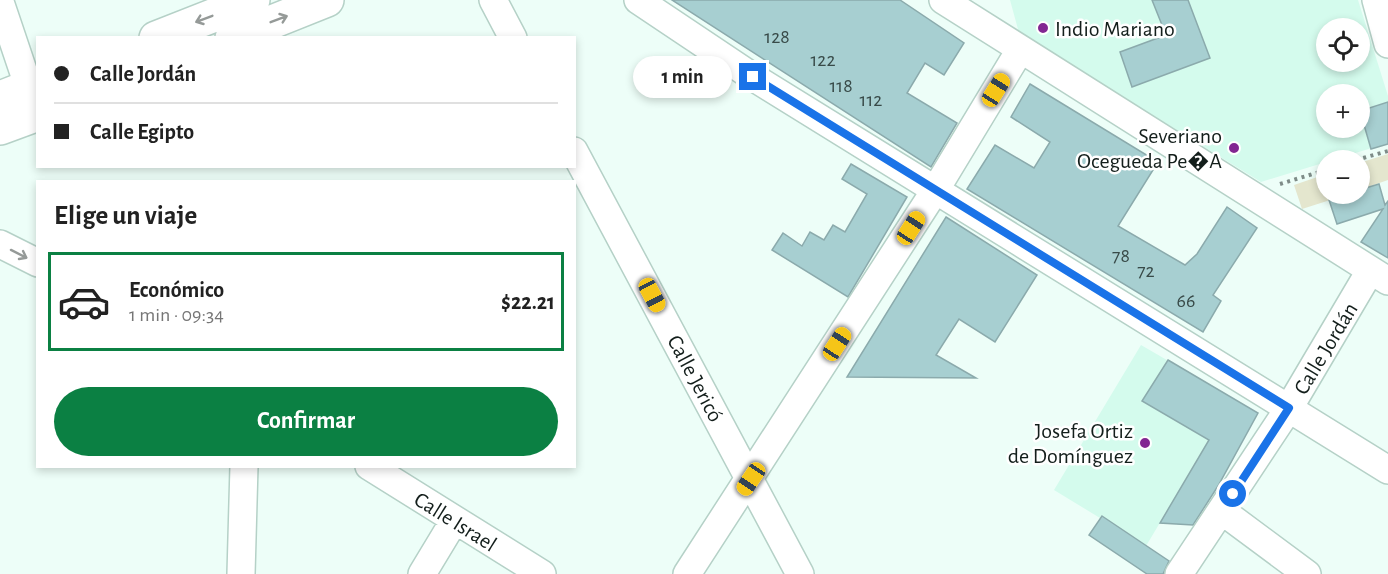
<!DOCTYPE html>
<html lang="es">
<head>
<meta charset="utf-8">
<style>
	:root { --surface:#fff; --page:#f2f2f2; --text:#222; --muted:#767676; --line:#e0e0e0; --accent:#0b8043 }
	body { margin:0; font-family:"Alegreya Sans",sans-serif; background:var(--page); color:var(--text); height:100vh; display:flex; flex-direction:column; font-size:22px; white-space:nowrap }
	* { box-sizing:border-box; margin:0 }
	p { font-size:20px; color:var(--muted) }
	.icon { flex:none; width:33px; height:33px; fill:none; stroke:currentColor; stroke-width:2; stroke-linecap:round; stroke-linejoin:round }
	.map { position:relative; flex:1; overflow:hidden }
	.details { position:absolute; left:36px; top:180px; width:540px; height:288px; display:flex; flex-direction:column; background:var(--surface); border-radius:0px; box-shadow:0 3px 9px #0003 }
	.details>* { flex:none }
	.hud { position:absolute; left:36px; top:36px; width:540px; height:132px; border-radius:0px; box-shadow:0 3px 9px #0003; display:grid; align-content:center; height:132px; padding:0 18px; background:var(--surface) }
	.fabs { position:absolute; left:1316px; top:18px; display:grid; gap:12px }
	.fabs a { display:grid; place-items:center; width:54px; height:54px; border-radius:50%; background:var(--surface); box-shadow:0 3px 9px #0003; font-size:30px }
	.end { position:absolute; width:27px; height:27px; margin:-14px; border:8px solid #1a73e8; background:#fff; box-shadow:0 0 0 3px #fff }
	.from { border-radius:50% }
	.bubble { position:absolute; height:42px; border-radius:21px; background:var(--surface); box-shadow:0 3px 9px #0003; font-size:20px; font-weight:700; line-height:42px; text-align:center }
	.car { position:absolute; width:18px; height:36px; margin:-18px -9px; border-radius:8px; box-shadow:0 0 4px 2px #0007; background:linear-gradient(#f5c518 24%,#345 0 40%,#f5c518 0 76%,#345 0 86%,#f5c518 0) }
	.hud b { display:flex; align-items:center; gap:21px; height:57px; font-size:22px }
	.hud b+b { border-top:2px solid var(--line) }
	.hud i { width:15px; height:15px; background:var(--text) }
	ul { padding:0; list-style:none }
	li { display:flex; align-items:center; gap:18px; height:99px; margin:0 12px 9px; padding:0 6px; border:3px solid var(--line); border-radius:0px }
	li div { flex:1 }
	li b { display:block; font-size:22px }
	li em { font-style:normal; font-weight:700 }
	li.current { border-color:var(--accent) }
	li>.icon { width:54px; height:54px; stroke-width:1.5 }
	h2 { padding:0 18px; font-size:27px; line-height:72px }
	.primary-button { display:flex; gap:12px; margin-top:auto; padding:12px 18px }
	.primary-button a { flex:1; height:69px; border-radius:36px; background:var(--accent); color:#fff; font-size:24px; font-weight:700; line-height:69px; text-align:center }
	.map>svg:first-child { display:block }
	.built { fill:#d4fbed; fill-rule:evenodd }
	.green { fill:#e4e6ce }
	.building { fill:#a7cfd1; stroke:#8baaac; stroke-width:1.5 }
	.lines { fill:none; stroke-linecap:round; stroke-linejoin:round }
	.minor-casing { stroke:#b5d1c7; stroke-width:30 }
	.secondary-casing { stroke:#b5d1c7; stroke-width:36 }
	.path { stroke:#7e8c88; stroke-width:4; stroke-dasharray:3 4.5; stroke-linecap:butt }
	.minor { stroke:#fff; stroke-width:27 }
	.secondary { stroke:#fff; stroke-width:33 }
	.oneway { stroke:#959a98 }
	.route { stroke:#1a73e8; stroke-width:8 }
	.poi-dot { fill:#822692; stroke:#fff; stroke-width:2 }
	.labels { text-anchor:middle; stroke-width:5; stroke-linejoin:round; paint-order:stroke }
	.number-label { font-size:20px; fill:#384a48 }
	.poi-label { font-size:22px; fill:#131e1b; stroke:#fff; text-anchor:end }
	.street-label { font-size:22px; fill:#131e1b; stroke:#fff }
</style>
</head>
<body>
<div class="map">
<svg width="1388" height="574" viewBox="0 0 1388 574">
	<rect width="100%" height="100%" fill="#edfef8"/>
	<path class="built" d="M1010,0H1358L1388,96V143L1261,182L1019,33ZM1326,28H1359V62H1326ZM1326,94H1359V128H1326Z
		M1141,345L1234,399L1146,546L1054,490Z"/>
	<path class="green" d="M1388,154V180L1359,190V163Z
		M1326,174V194H1349L1302,209L1294,185Z"/>
	<path class="building" d="M672,0H900L964,43L944,75L925,63L907,93L957,123L931,167Z
		M1152,0H1188L1210,58L1132,87L1120,52L1166,35Z
		M1030,84L1158,162L1118,226L1185,265L1197,254L1227,207L1257,228L1213,295L1221,301L1203,332L967,189L995,145L1034,168L1050,142L1011,117Z
		M1388,102V144L1371,149L1360,111Z
		M851,164L907,197L848,297L772,250L783,233L802,246L810,232L824,240L833,225L845,232L867,194L842,179Z
		M1379,184L1385,205L1388,201V258L1361,242L1383,209L1337,224L1329,200L1349,194H1359V190Z
		M946,217L1037,275L995,342L959,319L936,355L976,378L847,377Z
		M1168,360L1258,413L1218,486L1193,525L1160,523L1209,440L1142,401Z
		M1102,516L1169,561L1163,574H1147L1089,535Z"/>
	<g class="lines">
		<defs>
			<path id="minor" d="M493,0L513,38
				M638,0L753,77L1388,470
				M943,0L1388,281
				M1376,0L1388,44
				M0,2L35,106
				M574,151L800,574
				M0,244L38,263
				M369,466L542,574
				M1222,511L1307,574
				M241,574L244,466
				M422,574L454,521
				M687,574L936,189L1020,50
				M1179,574L1289,408L1370,271"/>
			<path id="secondary" d="M156,38L253,0
				M232,38L327,0
				M0,98L38,83
				M0,128L38,114"/>
		</defs>
		<use href="#minor" class="minor-casing"/>
		<use href="#secondary" class="secondary-casing"/>
		<path class="path" d="M1356,160L1388,151
			M1280,184L1326,170"/>
		<use href="#minor" class="minor"/>
		<use href="#secondary" class="secondary"/>
	</g>
	<defs><path id="oneway-shaft" d="M-6 0H5M1.5-3L5.5 0L1.5 3" fill="none" stroke-width="1.6" stroke-linecap="round" stroke-linejoin="round" transform="scale(1.5)"/></defs>
	<g class="oneway">
		<use href="#oneway-shaft" transform="translate(204 19) rotate(159)"/>
		<use href="#oneway-shaft" transform="translate(279 19) rotate(-21)"/>
		<use href="#oneway-shaft" transform="translate(19 254) rotate(27)"/>
	</g>
	<g class="lines">
		<path class="route" d="M753,77L1289,408L1233,494"/>
	</g>
	<g class="poi-dot">
		<circle cx="1043" cy="28" r="6"/>
		<circle cx="1234" cy="148" r="6"/>
		<circle cx="1145" cy="443" r="6"/>
	</g>
	<g class="labels">
		<g class="number-label">
			<text x="777" y="43">128</text>
			<text x="823" y="66">122</text>
			<text x="841" y="92">118</text>
			<text x="871" y="106">112</text>
			<text x="1121" y="262">78</text>
			<text x="1146" y="277">72</text>
			<text x="1186" y="307">66</text>
		</g>
		<g class="poi-label">
			<text x="1055" y="36" text-anchor="start">Indio Mariano</text>
			<text x="1222" y="143">Severiano<tspan x="1222" dy="25">Ocegueda Pe�A</tspan></text>
			<text x="1133" y="438">Josefa Ortiz<tspan x="1133" dy="25">de Domínguez</tspan></text>
		</g>
		<g class="street-label">
			<text transform="translate(1325 348) rotate(-59)" y="8">Calle Jordán</text>
			<text transform="translate(696 378) rotate(62)" y="8">Calle Jericó</text>
			<text transform="translate(456 521) rotate(32)" y="8">Calle Israel</text>
		</g>
	</g>
</svg>
<div class="fabs">
<a><svg class="icon" aria-label="locate" viewBox="0 0 24 24"><circle cx="12" cy="12" r="6"/><path d="M12 2v4M12 18v4M2 12h4M18 12h4"/></svg></a>
<a>+</a>
<a>−</a>
</div>
<i class="end from" style="left:1233px;top:494px"></i>
<i class="end" style="left:753px;top:77px"></i>
<div class="bubble" style="left:633px;top:56px;width:99px">1 min</div>
<i class="car" style="left:996px;top:90px;rotate:32deg"></i>
<i class="car" style="left:911px;top:228px;rotate:33deg"></i>
<i class="car" style="left:652px;top:295px;rotate:152deg"></i>
<i class="car" style="left:837px;top:344px;rotate:33deg"></i>
<i class="car" style="left:751px;top:479px;rotate:214deg"></i>
<div class="hud">
<b><i class="from"></i>Calle Jordán</b>
<b><i></i>Calle Egipto</b>
</div>
<section class="details">
<h2>Elige un viaje</h2>
<ul>
<li class="current"><svg class="icon" aria-label="car" viewBox="0 0 24 24"><path d="M5 17H2v-5l4-1 3-4h7l3 4 3 1v5h-3M9 17h6M6 11h13"/><circle cx="7" cy="17" r="2"/><circle cx="17" cy="17" r="2"/></svg><div><b>Económico</b><p>1 min · 09:34</p></div><em>$22.21</em></li>
</ul>
<div class="primary-button"><a>Confirmar</a></div>
</section>
</div>
</body>
</html>
